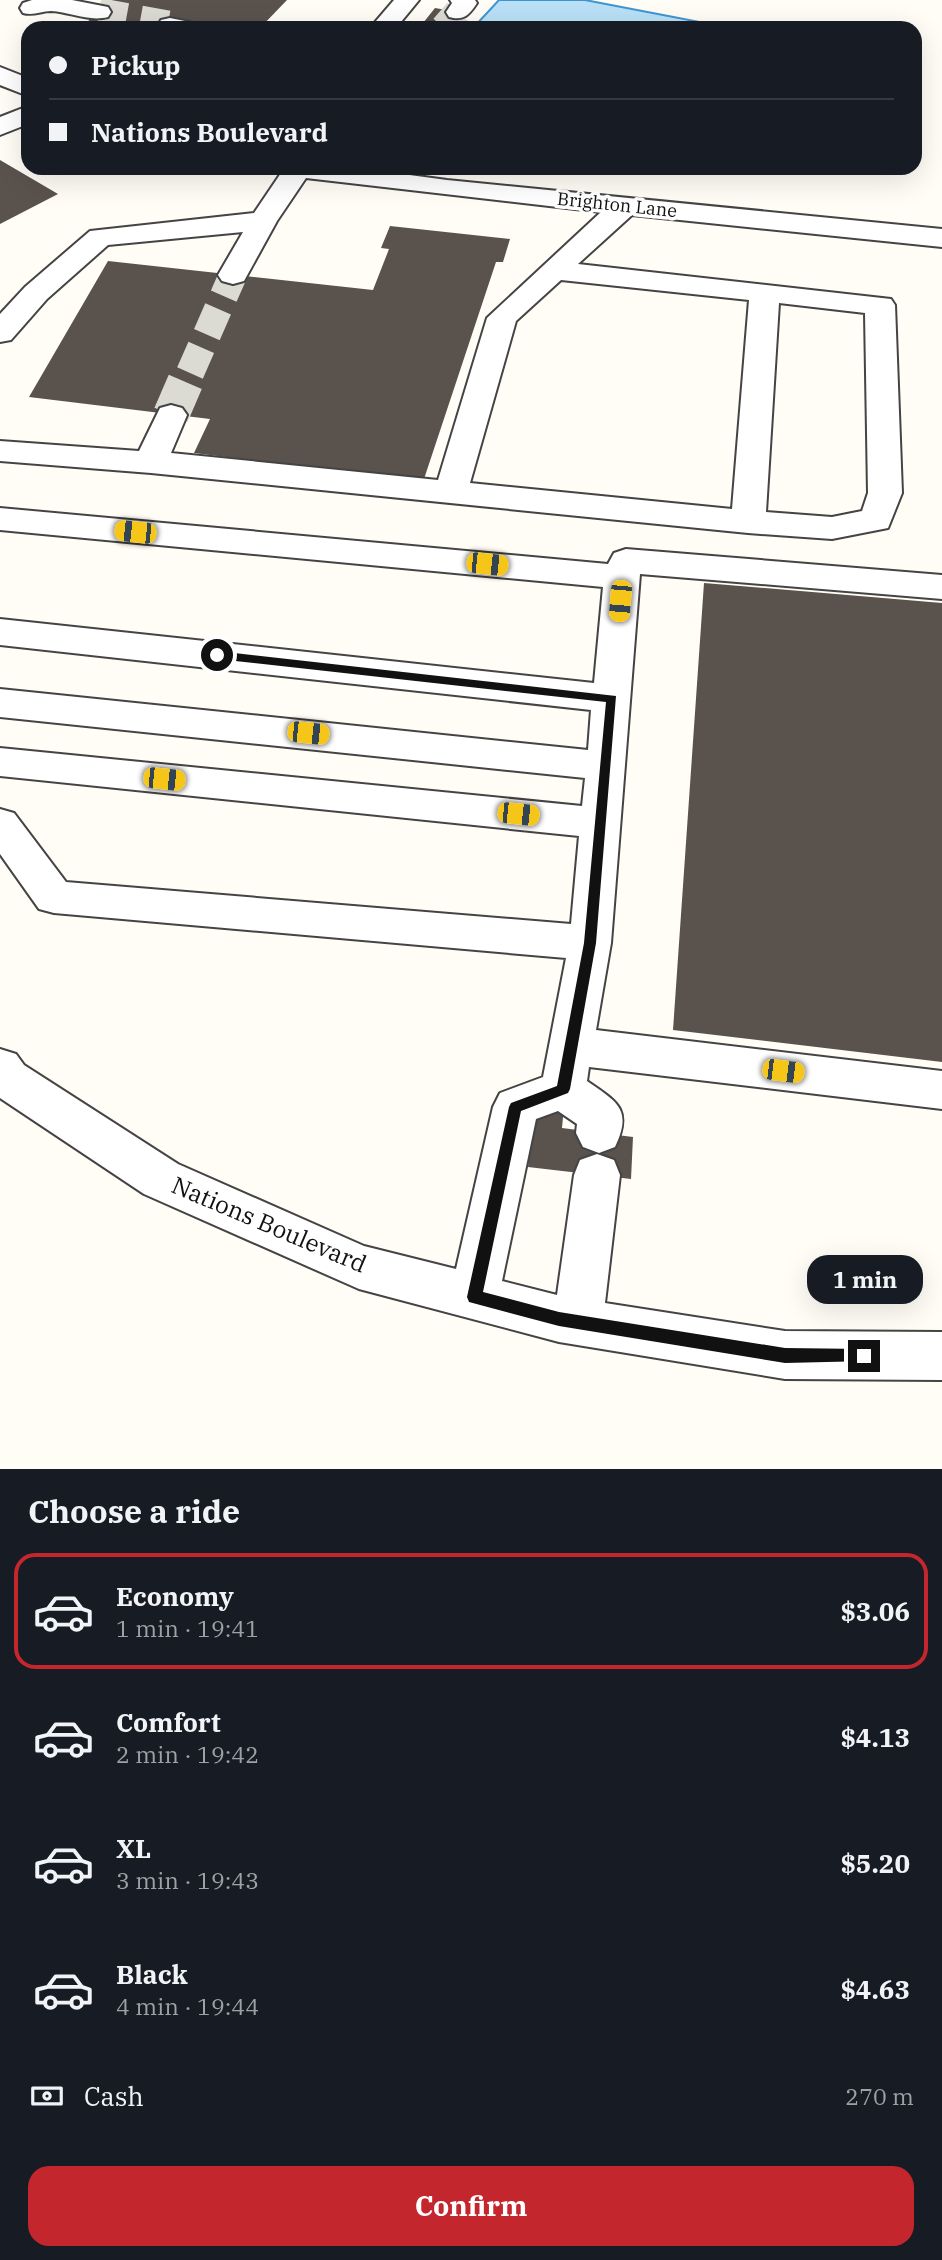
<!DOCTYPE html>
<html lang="en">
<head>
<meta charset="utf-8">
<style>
	:root { --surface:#171b24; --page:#20242c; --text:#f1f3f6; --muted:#9ea1a6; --line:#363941; --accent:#c4262e }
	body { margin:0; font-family:"IBM Plex Serif",serif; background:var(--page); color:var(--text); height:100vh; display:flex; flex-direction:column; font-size:26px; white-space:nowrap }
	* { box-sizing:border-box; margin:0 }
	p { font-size:23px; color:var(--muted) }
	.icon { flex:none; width:38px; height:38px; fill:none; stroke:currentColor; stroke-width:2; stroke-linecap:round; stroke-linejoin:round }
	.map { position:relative; height:1469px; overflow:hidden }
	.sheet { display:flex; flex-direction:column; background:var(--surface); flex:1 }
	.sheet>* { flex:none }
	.banner { position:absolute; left:21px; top:21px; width:901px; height:154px; border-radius:21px; box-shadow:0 7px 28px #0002; display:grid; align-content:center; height:154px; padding:0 28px; background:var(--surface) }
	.end { position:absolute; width:32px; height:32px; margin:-16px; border:9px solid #111; background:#fff; box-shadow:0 0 0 4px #fff }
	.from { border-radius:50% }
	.bubble { position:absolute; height:49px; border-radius:21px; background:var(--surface); box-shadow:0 7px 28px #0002; font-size:23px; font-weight:800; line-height:49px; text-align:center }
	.car { position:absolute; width:21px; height:42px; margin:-21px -10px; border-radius:9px; box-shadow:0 0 5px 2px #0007; background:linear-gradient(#f5c518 24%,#345 0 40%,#f5c518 0 76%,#345 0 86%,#f5c518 0) }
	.banner b { display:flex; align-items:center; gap:24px; height:66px; font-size:26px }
	.banner b+b { border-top:2px solid var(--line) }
	.banner i { width:18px; height:18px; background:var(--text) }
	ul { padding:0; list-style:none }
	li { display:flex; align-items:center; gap:21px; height:116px; margin:0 14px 10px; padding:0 14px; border:4px solid transparent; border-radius:21px }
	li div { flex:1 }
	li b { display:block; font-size:26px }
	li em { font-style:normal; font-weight:800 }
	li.active { border-color:var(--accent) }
	li>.icon { width:63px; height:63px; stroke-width:1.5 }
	h2 { padding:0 28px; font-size:32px; line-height:84px }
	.pay { display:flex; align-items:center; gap:18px; height:77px; padding:0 28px; font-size:26px }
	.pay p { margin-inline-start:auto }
	.primary-button { display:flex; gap:14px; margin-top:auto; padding:14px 28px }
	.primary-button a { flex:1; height:80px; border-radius:21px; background:var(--accent); color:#fff; font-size:28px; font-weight:800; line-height:80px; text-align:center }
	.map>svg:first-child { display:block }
	.water { fill:#b9e0f7; stroke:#3f96cf; stroke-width:2 }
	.building { fill:#5a524d }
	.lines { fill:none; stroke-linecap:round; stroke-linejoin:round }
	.minor-tunnel-far1 { stroke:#dbdad3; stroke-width:28; stroke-dasharray:28 14; stroke-linecap:butt }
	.minor-tunnel { stroke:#dbdad3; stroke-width:36; stroke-dasharray:36 18; stroke-linecap:butt }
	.minor-casing { stroke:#444; stroke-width:4 }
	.minor { fill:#fff; fill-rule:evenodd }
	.route { fill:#111 }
	.labels { text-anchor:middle; stroke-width:7; stroke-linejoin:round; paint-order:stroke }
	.far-street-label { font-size:18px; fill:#111; stroke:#fff }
	.near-street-label { font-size:24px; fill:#111; stroke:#fff }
</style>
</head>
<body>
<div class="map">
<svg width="942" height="1469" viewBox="0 0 942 1469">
	<rect width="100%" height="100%" fill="#fffdf5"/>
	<path class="water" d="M499,0H585L710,24L709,28H473Z"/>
	<path class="building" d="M112,0H287L260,28H231L177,18L166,28H110L86,23Z
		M435,8L463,13L452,28H419Z
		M0,160L58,194L0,224Z
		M390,226L510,239L503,262H496L423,482L194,453L210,419L29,397L108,261L373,290L389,249L381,248Z
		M704,583L942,603V1062L673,1030Z
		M534,1104L564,1106L562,1128L633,1137L631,1179L528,1167Z"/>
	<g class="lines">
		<path class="minor-tunnel-far1" d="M99,12L170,25
			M444,28L458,12
			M190,373L233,275"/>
		<path class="minor-tunnel" d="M171,415L190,371"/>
		<defs>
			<path id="minor" d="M32,0H72L108,7L111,12L108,17C89,22 70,12 51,11C41,11 34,16 23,13L20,8L23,3Z
				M394,0H419L396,28H370Z
				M450,0H475L477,3C469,15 464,21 449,17L446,12L452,3Z
				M170,18L195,23L199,28H160L158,25L161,20Z
				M0,67L28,78V96L0,85Z
				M28,106V124L0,135V117Z
				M278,168H357L447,180L942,229V247L632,215L578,264L891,299L895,305L902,493L888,528L832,539L748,533L151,473L0,461V441L139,451L160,408L171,405L182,408L187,415L171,453L438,480L487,318L601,212L306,178L277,221L244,281L233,284L222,281L218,275L243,232L108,245L47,299L11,340L0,342V314L25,287L90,231L254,213L281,173ZM561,280L749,300L732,509L470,483L516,321ZM779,303L865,313L868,493L862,511L832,517L766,512Z
				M0,508L608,564L614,553L626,549L942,575V599L640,574L611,943L596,1030L942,1071V1109L589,1067L587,1081C617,1102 633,1109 615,1147L599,1153L583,1147L576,1133L577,1124L558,1111L536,1119L502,1281L557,1295L574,1175L580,1160L597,1154L614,1160L620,1175L605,1303L785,1331L942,1332V1380L785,1379L559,1342L359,1289L144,1194L0,1098V1049L16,1054L24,1065L178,1164L364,1246L456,1269L493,1107L500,1093L543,1077L566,958L54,913L39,909L0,854V809L14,813L66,882L571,924L579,836L0,776V748L582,806L585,778L0,717V689L588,750L591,710L0,645V619L594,683L603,587L0,530Z"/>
		</defs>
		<use href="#minor" class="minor-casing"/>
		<use href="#minor" class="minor"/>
	</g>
	<path class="route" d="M217,651L616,696L596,943L570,1089L568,1093L521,1111L483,1292L559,1312L785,1348L864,1349L869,1351L871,1356L869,1361L785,1363L559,1326L469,1302L467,1297L509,1107L511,1103L557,1086L584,943L606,702L217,659L211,655Z"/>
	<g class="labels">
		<g class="far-street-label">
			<text transform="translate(617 205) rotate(6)" y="6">Brighton Lane</text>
		</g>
		<g class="near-street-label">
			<text transform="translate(269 1225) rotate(23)" y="8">Nations Boulevard</text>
		</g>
	</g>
</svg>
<i class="end from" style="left:217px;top:655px"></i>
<i class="end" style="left:864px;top:1356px"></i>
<div class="bubble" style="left:807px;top:1255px;width:116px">1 min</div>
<i class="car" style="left:135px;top:532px;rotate:276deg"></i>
<i class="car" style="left:487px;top:564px;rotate:96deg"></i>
<i class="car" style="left:620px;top:601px;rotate:185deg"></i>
<i class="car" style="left:308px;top:733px;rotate:96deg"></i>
<i class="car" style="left:164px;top:779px;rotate:96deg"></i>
<i class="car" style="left:518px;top:814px;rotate:96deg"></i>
<i class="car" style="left:783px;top:1071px;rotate:97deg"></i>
<div class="banner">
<b><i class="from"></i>Pickup</b>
<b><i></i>Nations Boulevard</b>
</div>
</div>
<section class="sheet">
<h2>Choose a ride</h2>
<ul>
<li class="active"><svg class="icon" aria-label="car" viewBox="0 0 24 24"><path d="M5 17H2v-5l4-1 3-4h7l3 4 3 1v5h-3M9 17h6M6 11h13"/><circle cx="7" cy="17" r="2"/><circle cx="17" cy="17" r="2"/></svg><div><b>Economy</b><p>1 min · 19:41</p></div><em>$3.06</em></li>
<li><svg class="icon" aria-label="car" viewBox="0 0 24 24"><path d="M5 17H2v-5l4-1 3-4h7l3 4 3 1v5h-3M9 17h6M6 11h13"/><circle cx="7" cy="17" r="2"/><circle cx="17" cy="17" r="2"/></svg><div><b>Comfort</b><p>2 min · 19:42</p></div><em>$4.13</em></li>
<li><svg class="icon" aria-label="car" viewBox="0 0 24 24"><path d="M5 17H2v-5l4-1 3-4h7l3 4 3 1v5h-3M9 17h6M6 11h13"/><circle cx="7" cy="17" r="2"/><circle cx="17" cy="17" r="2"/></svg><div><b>XL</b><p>3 min · 19:43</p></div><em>$5.20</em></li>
<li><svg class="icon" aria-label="car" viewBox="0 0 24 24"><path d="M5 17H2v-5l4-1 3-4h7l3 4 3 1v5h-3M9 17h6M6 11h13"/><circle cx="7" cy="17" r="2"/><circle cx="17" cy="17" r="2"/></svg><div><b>Black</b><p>4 min · 19:44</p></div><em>$4.63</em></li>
</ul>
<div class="pay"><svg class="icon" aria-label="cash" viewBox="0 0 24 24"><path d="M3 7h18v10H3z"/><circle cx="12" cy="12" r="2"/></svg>Cash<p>270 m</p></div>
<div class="primary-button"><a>Confirm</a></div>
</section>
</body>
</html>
